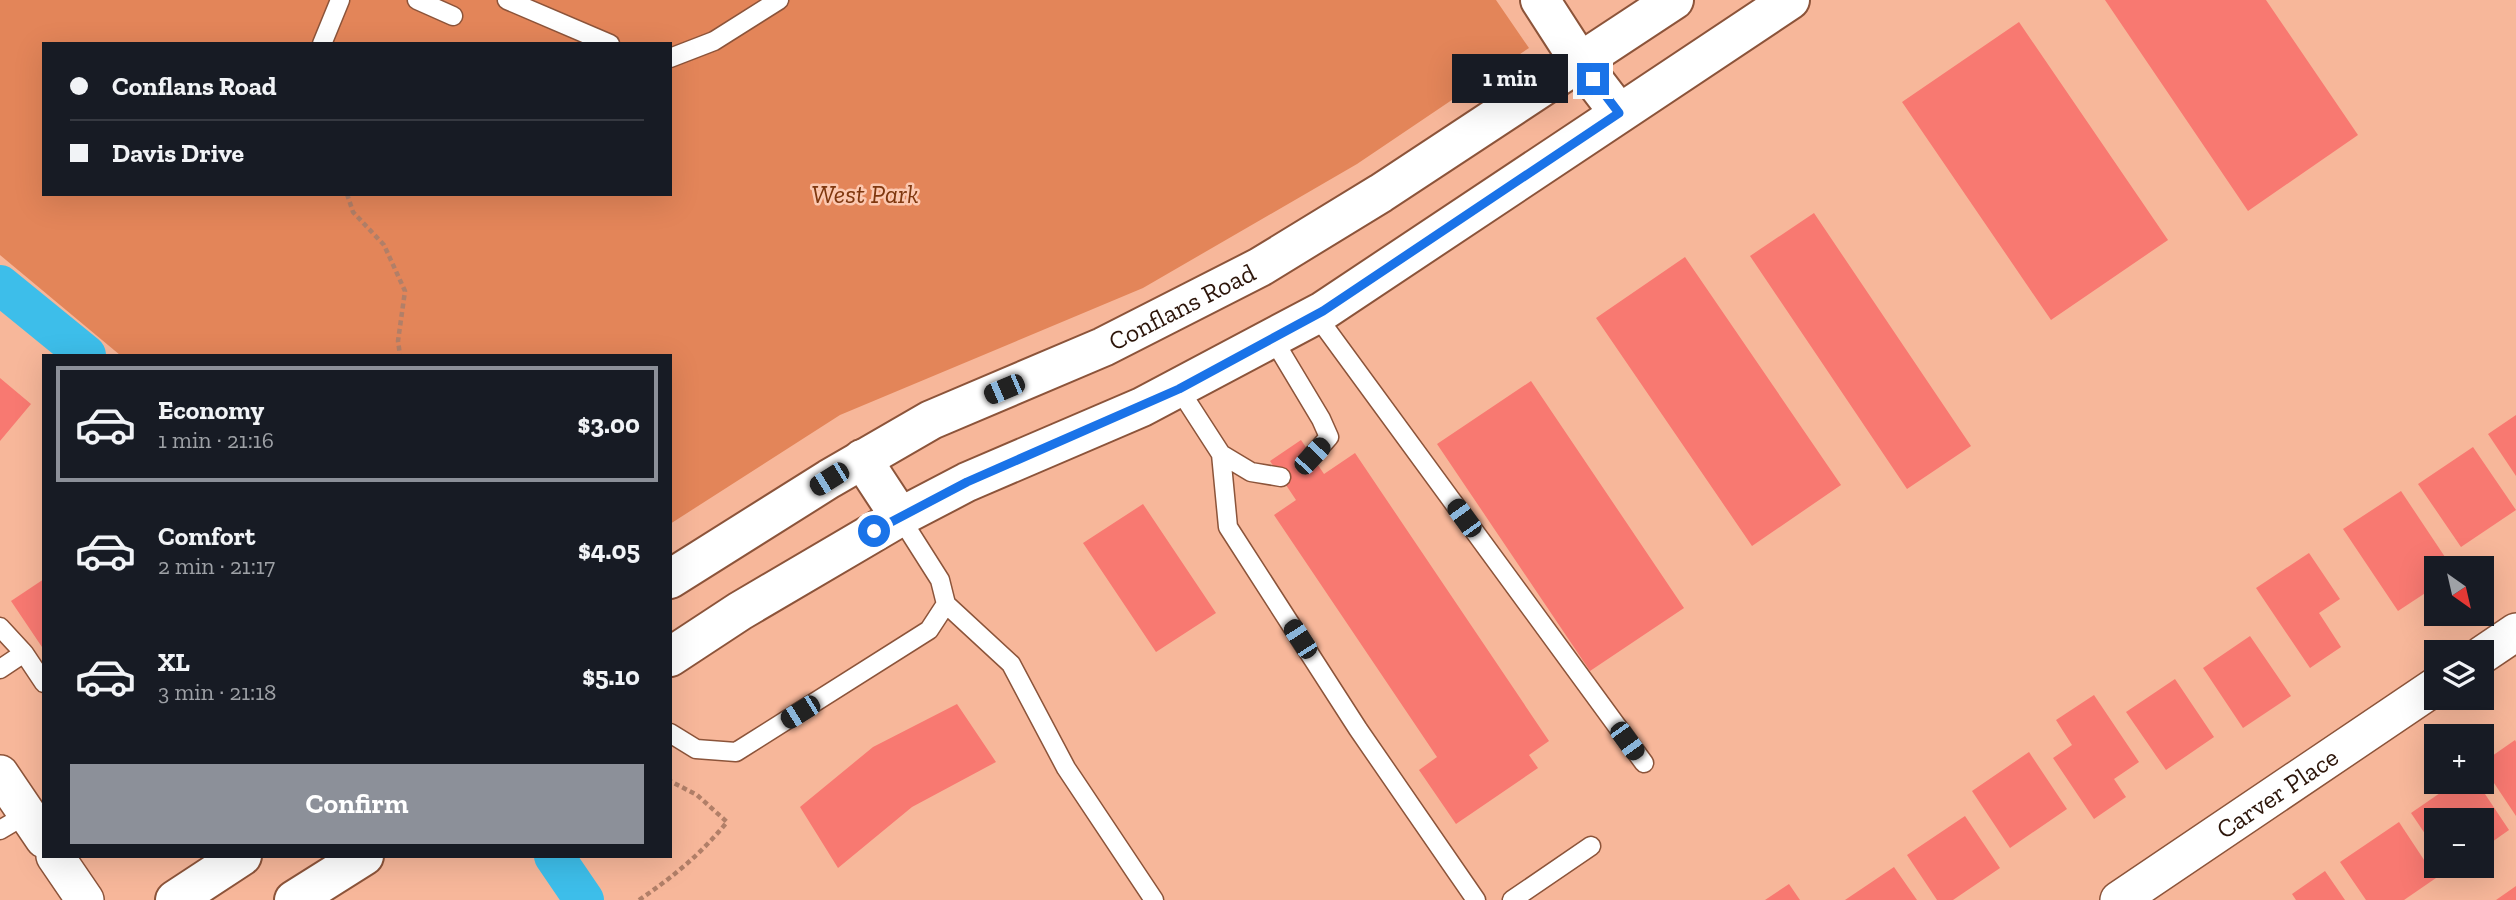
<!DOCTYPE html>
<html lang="en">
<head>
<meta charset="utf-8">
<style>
	:root { --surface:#171b24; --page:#242831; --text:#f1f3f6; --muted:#9ea1a6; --line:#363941; --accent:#8c9099 }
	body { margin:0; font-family:"Zilla Slab",serif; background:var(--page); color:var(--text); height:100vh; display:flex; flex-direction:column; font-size:26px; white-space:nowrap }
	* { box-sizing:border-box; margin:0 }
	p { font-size:23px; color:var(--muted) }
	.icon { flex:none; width:38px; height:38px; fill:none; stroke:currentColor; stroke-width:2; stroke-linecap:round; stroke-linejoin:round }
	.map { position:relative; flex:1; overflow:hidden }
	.sheet { position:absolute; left:42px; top:354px; width:630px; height:504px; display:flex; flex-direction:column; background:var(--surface); border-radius:0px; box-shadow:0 7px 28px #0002 }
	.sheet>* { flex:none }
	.banner { position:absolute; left:42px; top:42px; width:630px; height:154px; border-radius:0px; box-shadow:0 7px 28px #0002; display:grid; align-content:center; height:154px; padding:0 28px; background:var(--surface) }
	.needle { width:46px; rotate:146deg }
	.buttons { position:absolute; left:2424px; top:556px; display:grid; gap:14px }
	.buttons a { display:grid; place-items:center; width:70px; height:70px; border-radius:0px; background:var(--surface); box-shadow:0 7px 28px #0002; font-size:35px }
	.end { position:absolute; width:32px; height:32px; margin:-16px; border:9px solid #1a73e8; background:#fff; box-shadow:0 0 0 4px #fff }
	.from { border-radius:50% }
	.bubble { position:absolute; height:49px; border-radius:0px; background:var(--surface); box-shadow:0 7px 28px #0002; font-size:23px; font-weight:800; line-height:49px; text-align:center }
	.car { position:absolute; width:21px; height:42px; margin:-21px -10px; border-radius:9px; box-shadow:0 0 5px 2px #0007; background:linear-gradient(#222 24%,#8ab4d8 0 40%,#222 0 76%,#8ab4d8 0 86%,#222 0) }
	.banner b { display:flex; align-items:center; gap:24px; height:66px; font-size:26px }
	.banner b+b { border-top:2px solid var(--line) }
	.banner i { width:18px; height:18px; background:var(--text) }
	ul { padding:12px 0 0; list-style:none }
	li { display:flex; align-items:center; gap:21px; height:116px; margin:0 14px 10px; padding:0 14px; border:4px solid transparent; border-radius:0px }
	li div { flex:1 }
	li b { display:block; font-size:26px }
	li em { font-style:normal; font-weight:800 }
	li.on { border-color:var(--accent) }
	li>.icon { width:63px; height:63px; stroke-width:1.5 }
	.primary-button { display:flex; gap:14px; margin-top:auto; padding:14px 28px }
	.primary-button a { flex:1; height:80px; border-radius:0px; background:var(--accent); color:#fff; font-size:28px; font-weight:800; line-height:80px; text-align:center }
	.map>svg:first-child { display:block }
	.green { fill:#e38559; fill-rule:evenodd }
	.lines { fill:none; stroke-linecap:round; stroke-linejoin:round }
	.canal { stroke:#3dbeea; stroke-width:40 }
	.building { fill:#f87971 }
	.lane-casing { stroke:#8c543a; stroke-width:21 }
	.street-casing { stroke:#8c543a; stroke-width:40 }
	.secondary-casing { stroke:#8c543a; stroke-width:42 }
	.path { stroke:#b17f68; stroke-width:4.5; stroke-dasharray:5 3.5; stroke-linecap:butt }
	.lane { stroke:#fff; stroke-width:18 }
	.street { stroke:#fff; stroke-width:37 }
	.secondary { stroke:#fff; stroke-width:38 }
	.route { stroke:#1a73e8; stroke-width:9 }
	.labels { text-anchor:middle; stroke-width:5; stroke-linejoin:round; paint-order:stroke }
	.park-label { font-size:26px; font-style:italic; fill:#7f370e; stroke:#fcc8b0 }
	.street-label { font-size:26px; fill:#2c150a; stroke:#fcc8b0 }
</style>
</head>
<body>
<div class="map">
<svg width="2516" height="900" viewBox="0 0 2516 900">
	<rect width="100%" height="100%" fill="#f7b79a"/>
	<path class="green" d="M0,0H1496L1529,48L1357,164L1143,288L840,415L670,524V355H120L0,255ZM44,44H670V194H44Z"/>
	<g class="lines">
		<path class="canal" d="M0,285L86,355
			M554,856L584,900"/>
	</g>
	<path class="building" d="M2105,0H2266L2358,135L2248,211Z
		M2019,22L2168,240L2051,320L1902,102Z
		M1814,213L1971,446L1907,489L1750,256Z
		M1685,257L1841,485L1752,546L1596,318Z
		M0,378L31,404L0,441Z
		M1531,381L1684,608L1590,671L1437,444Z
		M2516,415V476L2488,434Z
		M1301,440L1324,474L1355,453L1549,741L1529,755L1538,768L1456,824L1419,770L1437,757L1274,515L1296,500L1270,461Z
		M2473,447L2516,510L2461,547L2418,484Z
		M2401,491L2453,569H2436V586L2398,611L2343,529Z
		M1143,504L1216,613L1156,652L1083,543Z
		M2309,553L2340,599L2319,613L2341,647L2310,668L2256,588Z
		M44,579V650L11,601Z
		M2250,636L2291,696L2243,728L2203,668Z
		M2175,679L2214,737L2166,770L2126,712Z
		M2094,695L2139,762L2114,779L2126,797L2094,819L2053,758L2072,745L2056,720Z
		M957,704L996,762L912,807L838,868L800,807L873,747Z
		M2515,740L2516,742V816L2482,765V763Z
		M2029,752L2067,809L2010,848L1972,791Z
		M2456,782H2477L2509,830L2482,849V821H2436V850L2411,813Z
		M1965,816L2000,868L1953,900H1937L1907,855Z
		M2399,822L2436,878L2404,900H2366L2340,862Z
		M1894,867L1917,900H1845Z
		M2325,871L2345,900H2296L2292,894Z
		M1789,884L1800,900H1765Z
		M2516,886V900H2496Z"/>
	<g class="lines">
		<defs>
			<path id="lane" d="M417,0L453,16
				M507,0L610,44
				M322,44L340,0
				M670,58L714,41L779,0
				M1316,315L1644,763
				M1273,339L1321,419L1329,437L1312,456
				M1179,389L1221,454L1251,472L1281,477
				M1221,454L1228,527L1358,729L1476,900
				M946,604L1011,664L1066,768L1154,900
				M0,627L24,653
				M0,669L24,653L44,683
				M670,733L696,749L736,752L929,630L946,604L940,580L900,517
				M0,830L27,814
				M1512,900L1591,846"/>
			<g id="street">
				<path d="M2482,655L2516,632"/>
				<path d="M0,774L44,839"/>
				<path d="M55,856L85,900"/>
				<path id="s1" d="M2119,900L2436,686"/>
			</g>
			<g id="secondary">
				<path d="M1540,0L1580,62L1619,113"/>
				<path d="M862,459L900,517"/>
				<path id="s2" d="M670,579L829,479L931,420L1103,347L1260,267L1381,193L1674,0"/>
				<path d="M670,657L740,611L900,517L967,482L1142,407L1323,311L1790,0"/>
				<path d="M175,900L242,856"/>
				<path d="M294,900L364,856"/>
			</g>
		</defs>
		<use href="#lane" class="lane-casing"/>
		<use href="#street" class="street-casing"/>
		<use href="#secondary" class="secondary-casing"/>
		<path class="path" d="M347,194L353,212L384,245L405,291L398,341L400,355
			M639,900C673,877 701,854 727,822L697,795L670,781"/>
		<use href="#lane" class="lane"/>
		<use href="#street" class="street"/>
		<use href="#secondary" class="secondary"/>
	</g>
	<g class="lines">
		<path class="route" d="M874,531L967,482L1179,389L1323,311L1619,113L1593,79"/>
	</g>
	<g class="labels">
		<g class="park-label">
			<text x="865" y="203">West Park</text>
		</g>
		<g class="street-label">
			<text dy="9" stroke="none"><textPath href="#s2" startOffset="581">Conflans Road</textPath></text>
			<text dy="9" stroke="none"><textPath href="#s1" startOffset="191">Carver Place</textPath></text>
		</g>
	</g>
</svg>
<div class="buttons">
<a><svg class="needle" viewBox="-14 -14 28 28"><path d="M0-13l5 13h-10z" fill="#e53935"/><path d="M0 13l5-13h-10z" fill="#9ea1a6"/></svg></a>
<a><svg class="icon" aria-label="layers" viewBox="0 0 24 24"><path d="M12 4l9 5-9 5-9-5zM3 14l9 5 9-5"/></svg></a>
<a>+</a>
<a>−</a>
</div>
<i class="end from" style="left:874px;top:531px"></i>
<i class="end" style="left:1593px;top:79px"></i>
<div class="bubble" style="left:1452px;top:54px;width:116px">1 min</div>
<i class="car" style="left:1004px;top:389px;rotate:247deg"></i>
<i class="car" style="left:1312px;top:456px;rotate:43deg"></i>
<i class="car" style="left:829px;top:479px;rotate:238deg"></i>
<i class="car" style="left:1464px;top:518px;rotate:324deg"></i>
<i class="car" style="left:1300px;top:639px;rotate:327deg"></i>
<i class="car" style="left:800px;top:712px;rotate:238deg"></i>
<i class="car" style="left:1627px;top:741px;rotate:144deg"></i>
<div class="banner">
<b><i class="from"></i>Conflans Road</b>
<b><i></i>Davis Drive</b>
</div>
<section class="sheet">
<ul>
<li class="on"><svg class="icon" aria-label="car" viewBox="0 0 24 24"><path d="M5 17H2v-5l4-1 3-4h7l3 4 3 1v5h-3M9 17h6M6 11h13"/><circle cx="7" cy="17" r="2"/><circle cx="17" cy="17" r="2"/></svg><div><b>Economy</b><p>1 min · 21:16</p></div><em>$3.00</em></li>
<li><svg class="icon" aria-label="car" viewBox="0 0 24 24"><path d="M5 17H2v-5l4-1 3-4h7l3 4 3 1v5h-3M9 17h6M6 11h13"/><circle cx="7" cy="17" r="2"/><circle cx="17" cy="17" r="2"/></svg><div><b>Comfort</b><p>2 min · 21:17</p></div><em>$4.05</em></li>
<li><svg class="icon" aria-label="car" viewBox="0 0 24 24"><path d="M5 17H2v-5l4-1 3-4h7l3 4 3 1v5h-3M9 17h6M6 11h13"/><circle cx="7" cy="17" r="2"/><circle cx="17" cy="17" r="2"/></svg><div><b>XL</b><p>3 min · 21:18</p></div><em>$5.10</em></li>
</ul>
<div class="primary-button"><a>Confirm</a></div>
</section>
</div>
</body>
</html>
